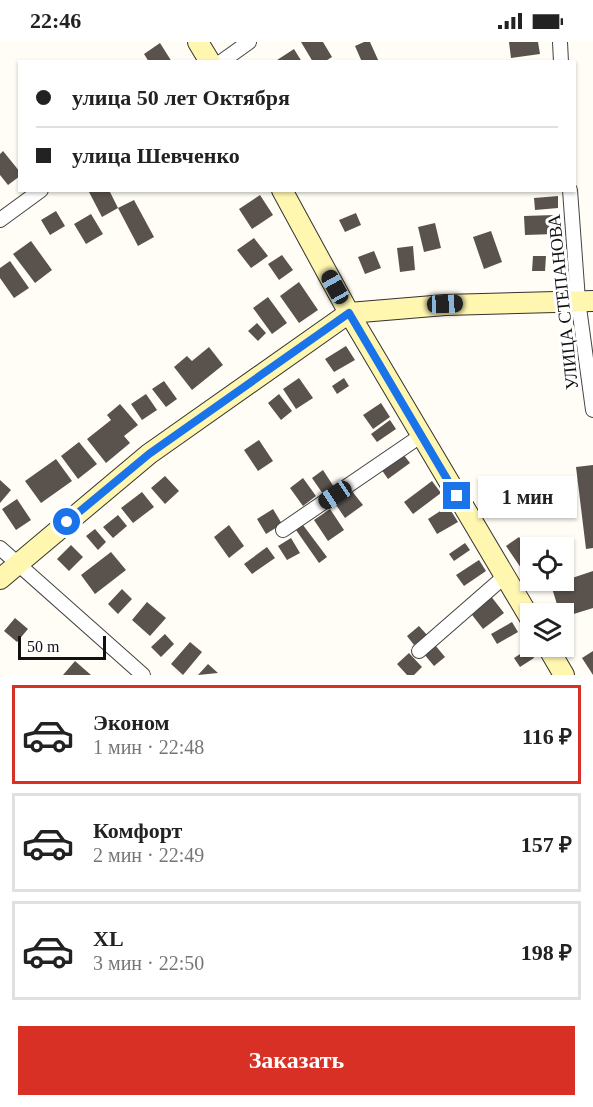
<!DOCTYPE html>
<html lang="ru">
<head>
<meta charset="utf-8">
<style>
	:root { --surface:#fff; --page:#f6f6f6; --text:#222; --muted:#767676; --line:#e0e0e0; --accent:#d93025 }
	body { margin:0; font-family:"Times New Roman",serif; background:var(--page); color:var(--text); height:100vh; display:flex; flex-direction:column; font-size:22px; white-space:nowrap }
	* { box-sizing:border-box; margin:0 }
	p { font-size:20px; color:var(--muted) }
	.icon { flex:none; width:33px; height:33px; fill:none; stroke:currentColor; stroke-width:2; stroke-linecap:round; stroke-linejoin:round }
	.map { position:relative; height:633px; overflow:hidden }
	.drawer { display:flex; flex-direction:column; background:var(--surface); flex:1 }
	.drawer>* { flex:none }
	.banner { position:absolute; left:18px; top:18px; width:558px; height:132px; border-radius:0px; box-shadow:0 2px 4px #0004; display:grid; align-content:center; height:132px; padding:0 18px; background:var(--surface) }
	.fabs { position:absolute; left:520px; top:495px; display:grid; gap:12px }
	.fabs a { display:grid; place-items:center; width:54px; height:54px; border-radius:0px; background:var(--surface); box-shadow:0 2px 4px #0004; font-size:30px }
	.scale { position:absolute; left:18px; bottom:15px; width:88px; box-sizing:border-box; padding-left:6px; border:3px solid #111; border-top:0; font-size:16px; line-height:21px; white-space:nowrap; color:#111; -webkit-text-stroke:4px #fff; paint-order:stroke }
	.end { position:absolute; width:27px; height:27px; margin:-14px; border:8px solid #1a73e8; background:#fff; box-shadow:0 0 0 3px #fff }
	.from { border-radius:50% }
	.bubble { position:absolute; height:42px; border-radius:0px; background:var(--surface); box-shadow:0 2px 4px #0004; font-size:20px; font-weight:700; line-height:42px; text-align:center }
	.car { position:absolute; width:18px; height:36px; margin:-18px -9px; border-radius:8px; box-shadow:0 0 4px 2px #0007; background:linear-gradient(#222 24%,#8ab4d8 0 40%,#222 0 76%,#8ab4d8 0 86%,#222 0) }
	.banner b { display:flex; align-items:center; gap:21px; height:57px; font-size:22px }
	.banner b+b { border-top:2px solid var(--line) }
	.banner i { width:15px; height:15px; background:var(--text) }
	ul { padding:10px 0 0; list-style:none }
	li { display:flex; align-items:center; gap:18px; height:99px; margin:0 12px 9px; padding:0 6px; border:3px solid var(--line); border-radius:0px }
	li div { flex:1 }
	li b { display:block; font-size:22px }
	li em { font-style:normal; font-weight:700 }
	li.selected { border-color:var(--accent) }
	li>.icon { width:54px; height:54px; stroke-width:1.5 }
	.action { display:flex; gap:12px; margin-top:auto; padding:12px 18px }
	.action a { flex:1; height:69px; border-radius:0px; background:var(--accent); color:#fff; font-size:24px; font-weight:700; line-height:69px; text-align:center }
	.status { display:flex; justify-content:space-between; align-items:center; height:42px; padding:0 30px; background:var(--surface); direction:ltr }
	.status svg { height:16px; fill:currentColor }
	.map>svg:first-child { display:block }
	.building { fill:#5a524d }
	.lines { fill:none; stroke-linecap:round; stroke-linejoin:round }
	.street-casing { stroke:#444; stroke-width:16 }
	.secondary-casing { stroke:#333; stroke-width:22 }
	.street { stroke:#fff; stroke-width:14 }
	.secondary { stroke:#fff6b0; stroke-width:20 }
	.route { stroke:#1a73e8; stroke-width:8 }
	.labels { text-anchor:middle; stroke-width:6; stroke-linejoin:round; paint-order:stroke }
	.street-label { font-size:18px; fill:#111; stroke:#fff }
</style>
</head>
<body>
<div class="status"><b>22:46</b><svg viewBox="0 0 49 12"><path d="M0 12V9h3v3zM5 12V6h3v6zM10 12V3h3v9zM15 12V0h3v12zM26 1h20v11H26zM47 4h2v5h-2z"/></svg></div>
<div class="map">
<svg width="593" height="633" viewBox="0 0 593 633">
	<rect width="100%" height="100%" fill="#fffdf5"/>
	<path class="building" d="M301,0H323L332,15L324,20H313Z
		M364,0H370L379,20H362L355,4Z
		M509,0H538L540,12L511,16Z
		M160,1L172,20H149L144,12Z
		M294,7L302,20H274Z
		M3,109L20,130V134L8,143L0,133V112Z
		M109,148L118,166L102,175L89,150Z
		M260,153L273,173L252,187L239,167Z
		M558,154V166L535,168L534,156Z
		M134,158L154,195L138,204L118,166Z
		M56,169L65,184L50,193L41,178Z
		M356,171L361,183L345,190L339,178Z
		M91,172L103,192L86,202L74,182Z
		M555,173V192L525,193L524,174Z
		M435,181L441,206L424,210L418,185Z
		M491,189L502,220L484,227L473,195Z
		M254,196L268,214L251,226L237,208Z
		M31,199L52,228L35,241L13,212Z
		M413,204L415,228L400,230L397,206Z
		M374,209L381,226L365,232L358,215Z
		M282,213L293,228L279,238L268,222Z
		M533,214H546L545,229H532Z
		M10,219L29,246L14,256L0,236V226Z
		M299,240L318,268L299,281L280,254Z
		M268,255L287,281L272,292L253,266Z
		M257,281L266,291L258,299L248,289Z
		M346,304L355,318L334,330L325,317Z
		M209,305L223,323L192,348L174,325L187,314L192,319Z
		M299,336L313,356L296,367L283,347Z
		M344,336L349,344L337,352L332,344Z
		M164,339L177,357L166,365L152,347Z
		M146,352L157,368L142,378L131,362Z
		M279,352L292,369L281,378L268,361Z
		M381,361L390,375L373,387L363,373Z
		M120,362L138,383L124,394L130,401L106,421L87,397L111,378L107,373Z
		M390,378L396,387L377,400L371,392Z
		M259,398L273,419L258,429L244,408Z
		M79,400L97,422L78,437L61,414Z
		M403,412L410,421L388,437L381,427Z
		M56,417L72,439L41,461L25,439Z
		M593,423V506L586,507L576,425Z
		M323,428L334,445L323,452L312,436Z
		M165,434L179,449L165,462L151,446Z
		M303,436L316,454L303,464L290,446Z
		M0,438L11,448L0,461Z
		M432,439L441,451L413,472L404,460Z
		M351,448L363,463L345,476L334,460Z
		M142,450L154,465L133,481L121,466Z
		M17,457L31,478L16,488L2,467Z
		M448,464L458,480L437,492L428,477Z
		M273,467L282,482L266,492L257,477Z
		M330,467L344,488L328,499L314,478Z
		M118,473L127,484L113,496L103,485Z
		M229,483L244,504L229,516L214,495Z
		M303,483L327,515L319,521L296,488Z
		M95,487L106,500L98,508L86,494Z
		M519,495L531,511V519L521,526L506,504Z
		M291,496L300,511L287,518L278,504Z
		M465,501L470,508L454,519L449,512Z
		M71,503L83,515L69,529L57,517Z
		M267,505L275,516L252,532L244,522Z
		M111,510L126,528L95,552L81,533Z
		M479,518L486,529L464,544L456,533Z
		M593,529V566L564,575V572H560L551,543Z
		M122,547L132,557L118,572L108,562Z
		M490,553L504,571L483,587L469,569Z
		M147,560L166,576L150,594L132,578Z
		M15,576L28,587L17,600L4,589Z
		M512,580L518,590L497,602L491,592Z
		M419,584L427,593L414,603L407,594Z
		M165,592L174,602L161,615L151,605Z
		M190,600L202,610L183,633L171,622Z
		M435,603L445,615L434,624L424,612Z
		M528,607L534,616L520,625L514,616Z
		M593,609V633L582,616Z
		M409,611L422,625L414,633H407L397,622Z
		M75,619L91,633H63Z
		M208,622L218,631L198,633Z"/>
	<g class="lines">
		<defs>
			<path id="street" d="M560,0L561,20
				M221,20L249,0
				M570,148L578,258L593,368
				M0,178L41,148
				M283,488L422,393
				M0,506L143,633
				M419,609L505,534"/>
			<path id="secondary" d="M198,0L210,20
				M282,148L349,271L531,578
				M0,537L149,412L349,271L445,263L593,259
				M547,604L564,633"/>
		</defs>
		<use href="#street" class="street-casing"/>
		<use href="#secondary" class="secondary-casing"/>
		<use href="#street" class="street"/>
		<use href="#secondary" class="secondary"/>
	</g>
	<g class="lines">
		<path class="route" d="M67,480L149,412L349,271L457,454"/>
	</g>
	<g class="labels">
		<g class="street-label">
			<text transform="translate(563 260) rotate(-96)" y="6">УЛИЦА СТЕПАНОВА</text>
		</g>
	</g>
</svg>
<div class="fabs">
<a><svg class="icon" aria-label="locate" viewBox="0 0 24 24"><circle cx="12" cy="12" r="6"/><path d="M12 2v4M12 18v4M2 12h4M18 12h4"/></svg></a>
<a><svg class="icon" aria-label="layers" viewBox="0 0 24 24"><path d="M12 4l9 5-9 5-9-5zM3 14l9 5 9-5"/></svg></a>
</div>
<div class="scale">50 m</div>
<i class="end from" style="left:67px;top:480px"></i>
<i class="end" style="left:457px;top:454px"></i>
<div class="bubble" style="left:478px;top:434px;width:99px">1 мин</div>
<i class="car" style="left:335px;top:245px;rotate:331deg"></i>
<i class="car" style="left:445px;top:262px;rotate:88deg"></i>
<i class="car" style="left:335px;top:453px;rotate:236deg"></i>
<div class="banner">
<b><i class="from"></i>улица 50 лет Октября</b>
<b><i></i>улица Шевченко</b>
</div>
</div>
<section class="drawer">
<ul>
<li class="selected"><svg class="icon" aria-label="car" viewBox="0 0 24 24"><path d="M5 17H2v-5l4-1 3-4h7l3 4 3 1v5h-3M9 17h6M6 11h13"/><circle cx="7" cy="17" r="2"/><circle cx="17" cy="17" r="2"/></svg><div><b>Эконом</b><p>1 мин · 22:48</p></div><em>116 ₽</em></li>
<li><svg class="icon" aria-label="car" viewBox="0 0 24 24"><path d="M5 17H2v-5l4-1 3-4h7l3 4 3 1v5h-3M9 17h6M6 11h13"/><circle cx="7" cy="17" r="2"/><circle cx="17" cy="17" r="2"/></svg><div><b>Комфорт</b><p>2 мин · 22:49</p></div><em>157 ₽</em></li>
<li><svg class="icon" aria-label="car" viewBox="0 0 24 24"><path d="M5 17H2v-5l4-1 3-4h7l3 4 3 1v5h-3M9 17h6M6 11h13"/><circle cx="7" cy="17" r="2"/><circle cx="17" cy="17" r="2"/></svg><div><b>XL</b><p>3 мин · 22:50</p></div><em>198 ₽</em></li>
</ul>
<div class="action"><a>Заказать</a></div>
</section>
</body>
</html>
